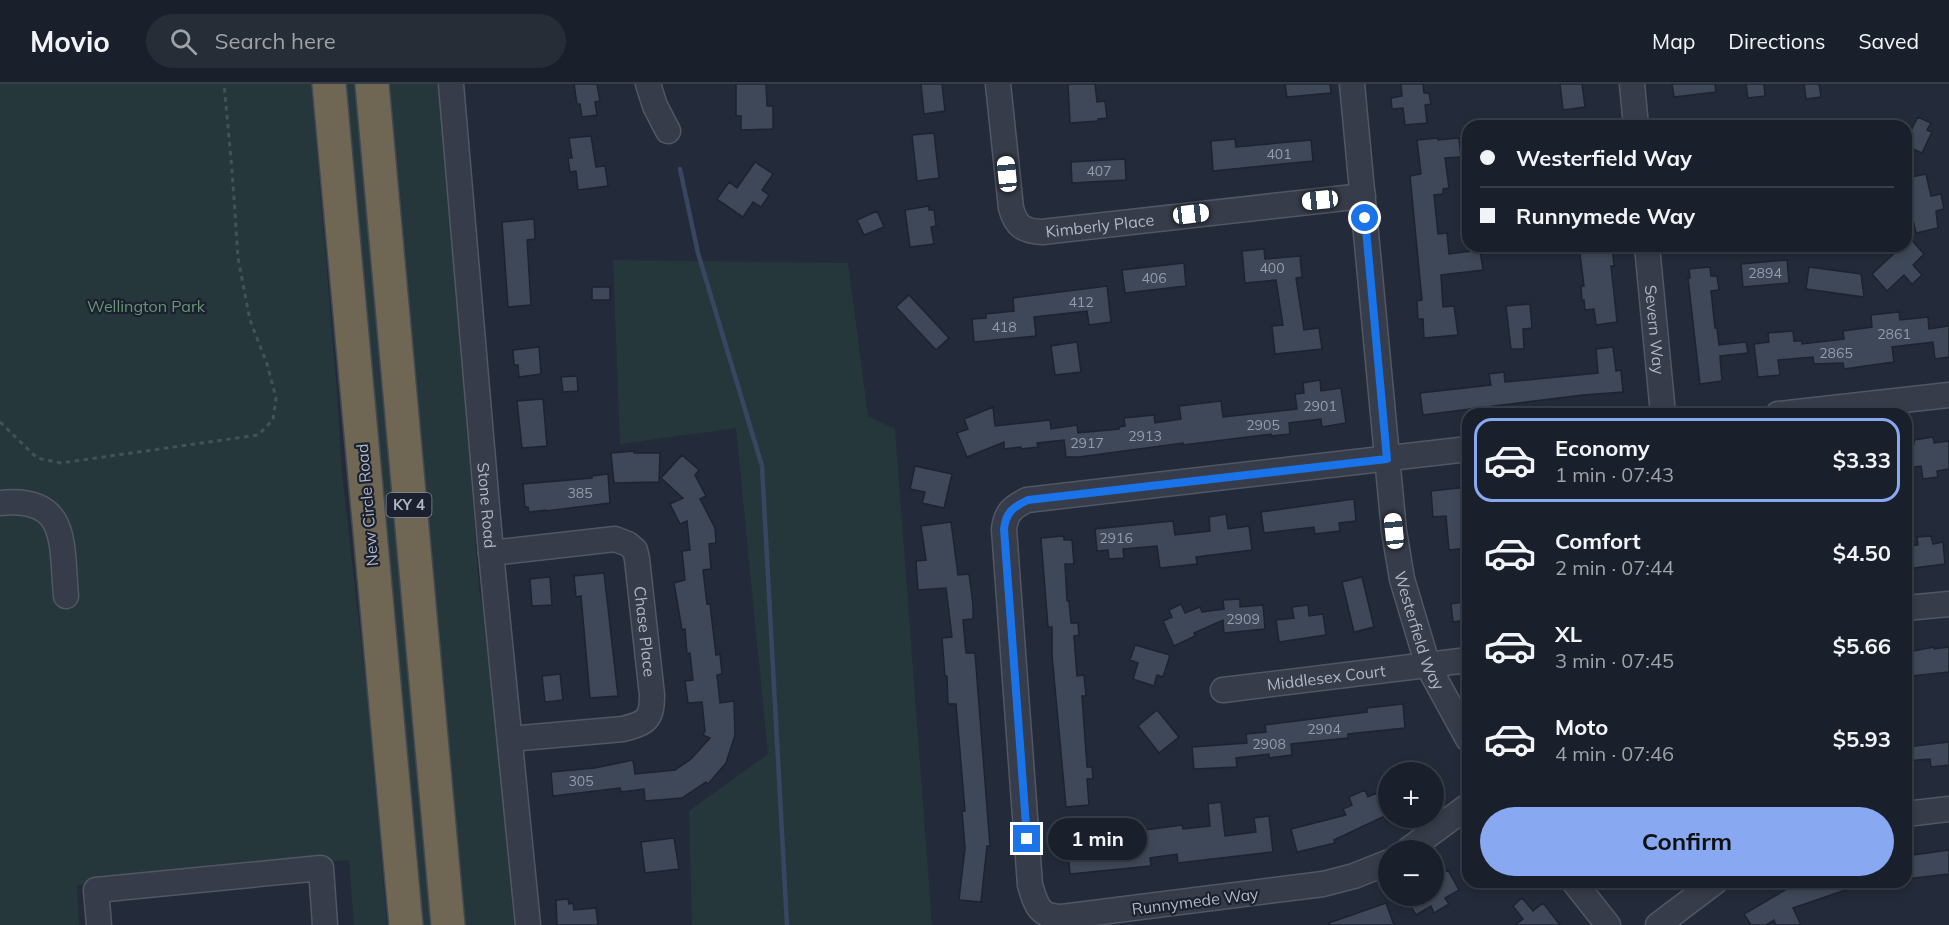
<!DOCTYPE html>
<html lang="en">
<head>
<meta charset="utf-8">
<style>
	:root { --surface:#1a202b; --page:#272d37; --text:#f1f3f6; --muted:#9fa3a9; --line:#383e47; --accent:#89a8f2 }
	body { margin:0; font-family:Mulish,sans-serif; background:var(--page); color:var(--text); height:100vh; display:flex; flex-direction:column; font-size:22px; white-space:nowrap }
	* { box-sizing:border-box; margin:0 }
	p { font-size:20px; color:var(--muted) }
	.icon { flex:none; width:33px; height:33px; fill:none; stroke:currentColor; stroke-width:2; stroke-linecap:round; stroke-linejoin:round }
	.map { position:relative; flex:1; overflow:hidden }
	.drawer { position:absolute; left:1462px; top:324px; width:450px; height:480px; display:flex; flex-direction:column; background:var(--surface); border-radius:18px; box-shadow:0 3px 9px #0003,0 0 0 2px var(--line) }
	.drawer>* { flex:none }
	.top-card { position:absolute; left:1462px; top:36px; width:450px; height:132px; border-radius:18px; box-shadow:0 3px 9px #0003,0 0 0 2px var(--line); display:grid; align-content:center; height:132px; padding:0 18px; background:var(--surface) }
	.buttons { position:absolute; left:1378px; top:678px; display:grid; gap:12px }
	.buttons a { display:grid; place-items:center; width:66px; height:66px; border-radius:50%; background:var(--surface); box-shadow:0 3px 9px #0003,0 0 0 2px var(--line); font-size:30px }
	.end { position:absolute; width:27px; height:27px; margin:-14px; border:8px solid #1a73e8; background:#fff; box-shadow:0 0 0 3px #fff }
	.from { border-radius:50% }
	.bubble { position:absolute; height:42px; border-radius:21px; background:var(--surface); box-shadow:0 3px 9px #0003,0 0 0 2px var(--line); font-size:20px; font-weight:700; line-height:42px; text-align:center }
	.car { position:absolute; width:18px; height:36px; margin:-18px -9px; border-radius:8px; box-shadow:0 0 4px 2px #0007; background:linear-gradient(#fff 24%,#345 0 40%,#fff 0 76%,#345 0 86%,#fff 0) }
	.top-card b { display:flex; align-items:center; gap:21px; height:57px; font-size:22px }
	.top-card b+b { border-top:2px solid var(--line) }
	.top-card i { width:15px; height:15px; background:var(--text) }
	ul { padding:10px 0 0; list-style:none }
	li { display:flex; align-items:center; gap:18px; height:84px; margin:0 12px 9px; padding:0 6px; border:3px solid transparent; border-radius:18px }
	li div { flex:1 }
	li b { display:block; font-size:22px }
	li em { font-style:normal; font-weight:700 }
	li.current { border-color:var(--accent) }
	li>.icon { width:54px; height:54px; stroke-width:1.5 }
	.button { display:flex; gap:12px; margin-top:auto; padding:12px 18px }
	.button a { flex:1; height:69px; border-radius:36px; background:var(--accent); color:#111; font-size:24px; font-weight:700; line-height:69px; text-align:center }
	header { display:flex; align-items:center; gap:36px; box-sizing:border-box; height:84px; padding:0 30px; background:var(--surface); border-bottom:2px solid var(--line) }
	header strong { font-size:28px }
	nav { display:flex; gap:33px; margin-inline-start:auto; font-size:21px }
	.search { width:420px; height:54px; background:var(--page); display:flex; align-items:center; gap:15px; box-sizing:border-box; padding:0 21px; border-radius:33px; color:var(--muted); font-size:22px }
	.map>svg:first-child { display:block }
	.green { fill:#26373b }
	.lines { fill:none; stroke-linecap:round; stroke-linejoin:round }
	.stream { stroke:#394662; stroke-width:4.5 }
	.building { fill:#3f4858; stroke:#1d2330; stroke-width:1.5 }
	.minor-casing { stroke:#515764; stroke-width:27 }
	.highway-casing { stroke:#414754; stroke-width:36 }
	.path { stroke:#425357; stroke-width:3; stroke-dasharray:4.5 4.5; stroke-linecap:butt }
	.minor { stroke:#363c49; stroke-width:24 }
	.highway { stroke:#6f6654; stroke-width:33 }
	.route { stroke:#1a73e8; stroke-width:8 }
	.labels { text-anchor:middle; stroke-width:4.5; stroke-linejoin:round; paint-order:stroke }
	.number-label { font-size:14px; fill:#949baa }
	.shield { fill:#1b212e; stroke:#848a98; stroke-width:1.5 }
	.shield-label { font-size:15px; font-weight:bold; fill:#b1b7c5 }
	.street-label { font-size:16px; fill:#b1b7c5; stroke:#1b212e }
	.park-label { font-size:16px; fill:#699577; stroke:#1b212e }
</style>
</head>
<body>
<header>
<strong>Movio</strong>
<div class="search"><svg class="icon" aria-label="search" viewBox="0 0 24 24"><circle cx="10" cy="10" r="6"/><path d="M15 15l6 6"/></svg>Search here</div>
<nav><a>Map</a><a>Directions</a><a>Saved</a></nav>
</header>
<div class="map">
<svg width="1949" height="841" viewBox="0 0 1949 841">
	<rect width="100%" height="100%" fill="#232a39"/>
	<path class="green" d="M0,0H311L337,307L342,389L367,610L387,841H354L349,776L77,801L79,841H0Z
		M339,0H355L432,841H416Z
		M388,0H440L460,234L479,506L490,558L514,841H463Z
		M613,176L848,179L868,332L895,345L932,841H692L689,727L768,670L736,344L620,360Z"/>
	<g class="lines">
		<path class="stream" d="M680,85L698,169L762,382L787,841"/>
	</g>
	<path class="building" d="M574,0H597L600,17L595,18L597,31L582,33L580,20H577Z
		M736,0H766L767,22H773V45L741,46V32H736Z
		M921,0H942L945,27L924,30Z
		M1068,0H1095L1097,18L1105,17L1107,34L1098,35V37L1070,39Z
		M1285,0H1330L1331,9L1287,13Z
		M1401,0H1423L1424,9H1429L1431,20L1425,21L1427,39L1405,41L1403,24L1392,25L1391,14L1402,12Z
		M1560,0H1582L1585,23L1563,26Z
		M1672,0H1715L1716,8L1674,13Z
		M1746,0H1764L1765,12L1748,14Z
		M1804,0H1819L1821,13L1806,15Z
		M1918,33L1931,39L1927,46L1932,48L1922,69L1906,62V56Z
		M934,49L939,94L917,97L912,51Z
		M591,52L596,83L605,82L608,102L578,106L576,87L570,88L568,74H572L569,54Z
		M1438,54V56L1459,54L1461,73L1445,74L1449,104L1443,105V110L1434,111L1438,150L1447,149L1449,170L1480,166L1483,186L1441,191L1443,223L1454,222L1458,251L1424,254L1423,235H1418L1417,217L1422,216L1410,92L1421,90L1417,56Z
		M1235,55L1236,63L1311,56L1313,77L1213,87L1211,57Z
		M1125,75L1126,96L1072,99L1071,78Z
		M755,78L773,90L762,106L769,111L761,123L753,118L743,133L717,115L729,98L737,104Z
		M1926,90L1931,112L1941,110L1944,125L1936,127L1938,144L1916,149L1906,105V94Z
		M929,122V126H934L936,142L931,143L934,160L910,163L905,126Z
		M877,127L884,143L864,151L857,136Z
		M534,135L535,155L527,156L531,221L508,223L502,138Z
		M1910,154L1924,170L1913,181L1922,191L1912,200L1904,191L1887,207L1872,190L1902,162H1906V157Z
		M1579,162H1612L1614,182H1611L1617,238L1596,241L1594,225L1585,226L1584,216L1582,217L1581,202H1584Z
		M1264,165L1265,175L1300,172L1302,193L1296,194L1304,246L1319,244L1322,265L1275,270L1272,242L1283,241L1276,196L1245,199L1242,167Z
		M1787,176L1789,199L1743,203L1741,180Z
		M1184,179L1186,202L1125,209L1122,186Z
		M1710,183L1711,192H1717L1719,206L1711,207L1715,244H1717L1719,261L1746,258L1748,269L1720,272L1722,297L1700,300L1688,194H1690L1689,185Z
		M1809,183L1861,190L1864,213L1806,205Z
		M1107,202L1111,238L1089,241L1087,227L1034,233L1036,252L974,258L972,235L986,234V230L1014,227L1013,214Z
		M592,203H610V216H592Z
		M909,211L949,254L936,266L896,223Z
		M1530,220L1532,244L1523,245L1524,265H1511L1506,222Z
		M1899,228L1900,236L1928,233L1929,245L1949,242V273L1935,275L1933,258L1892,263L1894,278L1844,285L1843,279L1814,280L1813,273L1778,276L1780,291L1758,293L1754,260L1769,258L1768,249L1793,247L1794,257H1802V260L1844,255L1843,247L1872,243L1871,231Z
		M1077,258L1081,288L1055,291L1051,262Z
		M539,263L541,290L519,293L518,281H514L513,266Z
		M1613,263L1616,287L1621,286L1623,308L1583,311L1423,331L1420,309L1491,301L1489,290L1504,288L1505,298L1598,289L1596,265Z
		M577,292L578,307L563,308L561,293Z
		M1320,296L1321,307L1341,304L1346,339L1322,343L1321,335L1289,339L1290,350L1271,352V350L1183,361V359L1079,373H1066L1064,356L1037,359L1038,363L1021,365V363L1004,365V358L967,373L957,349L968,345L964,335L993,323L995,342L1050,336L1051,345L1077,341L1078,349L1119,345V343L1125,342L1124,334L1154,331L1155,339L1181,335L1179,322L1221,317L1223,333L1297,325L1295,310L1304,309L1303,299Z
		M543,315L547,362L522,364L517,317Z
		M1933,353L1934,359L1949,357V385L1937,387L1938,393L1923,395L1921,382L1906,384V361L1914,360V356Z
		M634,367V369H660L659,398L614,399L611,369Z
		M682,371L699,386L695,391L706,412L700,415L715,444L716,459L709,460L711,485L703,486L707,520H710L716,571L720,570L722,590L717,591L720,619L734,617L735,651L726,679L708,700L706,698L682,714L645,717L644,705L621,708L620,704L553,712L551,688L595,684L633,676L635,690L675,686L691,675L710,654L703,651L705,647L702,618L688,619L685,597L693,596L690,569L687,570L685,545L682,546L674,499L685,496L682,467L690,466L687,437L680,440L670,420L683,414L661,394Z
		M915,382L952,390L944,424L922,419L925,408L910,405Z
		M608,390L610,419L546,427V426L529,428L528,423H525L523,400L592,394V392Z
		M1468,403V428L1466,429L1468,464L1449,466L1446,432L1433,433L1431,407Z
		M1354,415L1356,437L1339,439L1340,447L1315,450L1314,443L1264,449L1261,428Z
		M1226,430L1228,445L1249,442L1252,466L1196,473L1197,480L1160,484L1157,462L1123,465L1124,474L1109,475L1108,466L1097,467L1095,445L1173,437L1175,451L1210,447L1209,433Z
		M951,438L958,491L969,490L973,520V535L963,536L966,569H975L990,762H987L981,818L959,816L965,764L962,727H965L956,620H948L947,592H945L942,554L952,553L946,504L918,506L916,477L926,476L921,442Z
		M1064,452V456H1072L1074,480H1065L1067,517H1069L1071,539H1078L1079,551L1074,552L1077,592L1084,591L1086,612H1082L1087,683H1092L1093,695H1087L1089,721L1066,723L1052,571V543H1048L1041,454Z
		M1931,452L1933,460L1943,458L1945,480L1906,485V463L1918,461L1917,453Z
		M604,489L618,612L590,614L581,512L576,513L574,492Z
		M550,493L552,521L532,522L530,495Z
		M1362,493L1374,543L1354,548L1342,498Z
		M1240,515V523L1263,521L1265,545L1224,549L1223,536L1194,549L1195,552L1174,562L1163,537L1172,533L1169,526L1181,520L1185,529L1200,523L1202,528L1224,525L1223,516Z
		M1468,517V536L1453,538L1451,520Z
		M1308,521L1309,532L1323,530L1326,551L1279,558L1276,536L1294,534L1292,523Z
		M1135,561L1170,571L1163,593L1157,591L1154,602L1133,595L1138,579L1130,576Z
		M1934,563V565L1949,563V588L1911,592L1908,568Z
		M560,590L563,616L545,618L542,592Z
		M1403,620L1405,644L1348,650V654L1291,660L1292,671L1269,674V670L1236,674L1237,683L1194,685L1192,663L1247,659L1246,650L1266,648L1265,641L1367,628V624Z
		M1157,626L1179,653L1159,669L1138,642Z
		M1949,658V681L1931,683L1930,675L1906,677V663Z
		M1365,706L1368,713L1376,709L1387,731L1334,756L1335,759L1297,768L1291,745L1346,731L1343,725L1352,721L1349,713Z
		M1221,718L1225,752L1256,748L1254,734L1269,732L1273,768L1178,779L1177,770L1150,774L1151,782L1070,790L1068,768L1082,766L1081,758L1096,756L1097,766L1128,762L1127,754L1146,751L1145,746L1182,741L1183,745L1210,742L1208,720Z
		M674,754L679,785L645,789L641,758Z
		M1949,766V790L1906,795V772Z
		M1448,786L1459,806L1445,814L1449,820L1434,829L1431,822L1416,831L1405,812H1434V794Z
		M1799,798H1862L1863,800L1793,824L1801,841H1776L1774,836L1766,841H1751L1744,830Z
		M1522,814L1533,827L1543,819L1560,841H1515L1523,835L1513,822Z
		M568,815L569,820L573,819L574,826L596,824L598,841H557L556,816Z
		M1386,819L1394,841H1330L1329,839Z"/>
	<g class="lines">
		<defs>
			<g id="minor">
				<path id="s1" d="M451,0L491,469L528,841"/>
				<path d="M648,0L655,22L668,47"/>
				<path id="s2" d="M998,0L1011,124C1016,142 1023,147 1042,148L1363,112"/>
				<path id="s3" d="M1352,0L1394,447L1402,495L1428,582L1468,655"/>
				<path d="M1632,0L1636,42"/>
				<path id="s4" d="M1647,162L1663,330"/>
				<path d="M1778,330L1949,311"/>
				<path d="M0,419C70,412 61,460 66,512"/>
				<path id="s5" d="M491,469L615,455L628,460L635,466L637,475L652,611C652,636 646,639 623,645L510,655"/>
				<path d="M1906,524L1949,520"/>
				<path id="s6" d="M1223,606L1468,576"/>
				<path d="M1906,730L1949,725"/>
				<path d="M1408,766L1468,722"/>
				<path d="M1389,778L1354,792L1323,800L1062,833C1039,833 1036,821 1030,801L1004,445C1006,428 1013,423 1027,416L1468,365"/>
				<path d="M1574,798L1608,841"/>
				<path d="M99,841L96,806L321,784L325,841"/>
				<path d="M1658,841L1715,798"/>
			</g>
			<path id="highway" d="M329,0L406,841
				M372,0L448,841"/>
		</defs>
		<use href="#minor" class="minor-casing"/>
		<use href="#highway" class="highway-casing"/>
		<path class="path" d="M0,338L37,374L61,379L258,351L273,336L276,314L267,280L250,236L238,174L232,86L224,0"/>
		<use href="#minor" class="minor"/>
		<use href="#highway" class="highway"/>
	</g>
	<g class="lines">
		<path class="route" d="M1027,755L1004,445C1006,428 1013,423 1028,416L1387,375L1365,134"/>
	</g>
	<g class="labels">
		<g class="number-label">
			<text x="1279" y="75">401</text>
			<text x="1099" y="92">407</text>
			<text x="1272" y="189">400</text>
			<text x="1765" y="194">2894</text>
			<text x="1154" y="199">406</text>
			<text x="1081" y="223">412</text>
			<text x="1004" y="248">418</text>
			<text x="1894" y="255">2861</text>
			<text x="1836" y="274">2865</text>
			<text x="1320" y="327">2901</text>
			<text x="1263" y="346">2905</text>
			<text x="1145" y="357">2913</text>
			<text x="1087" y="364">2917</text>
			<text x="580" y="414">385</text>
			<text x="1116" y="459">2916</text>
			<text x="1243" y="540">2909</text>
			<text x="1324" y="650">2904</text>
			<text x="1269" y="665">2908</text>
			<text x="581" y="702">305</text>
		</g>
		<rect class="shield" x="386.5" y="409" width="45" height="24" rx="4.5"/>
		<g class="shield-label">
			<text x="409" y="426">KY 4</text>
		</g>
		<g class="street-label">
			<text dy="6" stroke="none"><textPath href="#s2" startOffset="226">Kimberly Place</textPath></text>
			<text dy="6" stroke="none"><textPath href="#s4" startOffset="84">Severn Way</textPath></text>
			<text transform="translate(367 421) rotate(-95)" y="6">New Circle Road</text>
			<text dy="6" stroke="none"><textPath href="#s1" startOffset="423">Stone Road</textPath></text>
			<text dy="6" stroke="none"><textPath href="#s3" startOffset="552">Westerfield Way</textPath></text>
			<text dy="6" stroke="none"><textPath href="#s5" startOffset="230">Chase Place</textPath></text>
			<text dy="6" stroke="none"><textPath href="#s6" startOffset="104">Middlesex Court</textPath></text>
			<text transform="translate(1195 817) rotate(-7)" y="6">Runnymede Way</text>
		</g>
		<g class="park-label">
			<text x="146" y="228">Wellington Park</text>
		</g>
	</g>
</svg>
<div class="buttons">
<a>+</a>
<a>−</a>
</div>
<i class="end from" style="left:1365px;top:134px"></i>
<i class="end" style="left:1027px;top:755px"></i>
<div class="bubble" style="left:1048px;top:734px;width:99px">1 min</div>
<i class="car" style="left:1007px;top:90px;rotate:354deg"></i>
<i class="car" style="left:1320px;top:116px;rotate:264deg"></i>
<i class="car" style="left:1191px;top:130px;rotate:83deg"></i>
<i class="car" style="left:1394px;top:447px;rotate:354deg"></i>
<div class="top-card">
<b><i class="from"></i>Westerfield Way</b>
<b><i></i>Runnymede Way</b>
</div>
<section class="drawer">
<ul>
<li class="current"><svg class="icon" aria-label="car" viewBox="0 0 24 24"><path d="M5 17H2v-5l4-1 3-4h7l3 4 3 1v5h-3M9 17h6M6 11h13"/><circle cx="7" cy="17" r="2"/><circle cx="17" cy="17" r="2"/></svg><div><b>Economy</b><p>1 min · 07:43</p></div><em>$3.33</em></li>
<li><svg class="icon" aria-label="car" viewBox="0 0 24 24"><path d="M5 17H2v-5l4-1 3-4h7l3 4 3 1v5h-3M9 17h6M6 11h13"/><circle cx="7" cy="17" r="2"/><circle cx="17" cy="17" r="2"/></svg><div><b>Comfort</b><p>2 min · 07:44</p></div><em>$4.50</em></li>
<li><svg class="icon" aria-label="car" viewBox="0 0 24 24"><path d="M5 17H2v-5l4-1 3-4h7l3 4 3 1v5h-3M9 17h6M6 11h13"/><circle cx="7" cy="17" r="2"/><circle cx="17" cy="17" r="2"/></svg><div><b>XL</b><p>3 min · 07:45</p></div><em>$5.66</em></li>
<li><svg class="icon" aria-label="car" viewBox="0 0 24 24"><path d="M5 17H2v-5l4-1 3-4h7l3 4 3 1v5h-3M9 17h6M6 11h13"/><circle cx="7" cy="17" r="2"/><circle cx="17" cy="17" r="2"/></svg><div><b>Moto</b><p>4 min · 07:46</p></div><em>$5.93</em></li>
</ul>
<div class="button"><a>Confirm</a></div>
</section>
</div>
</body>
</html>
